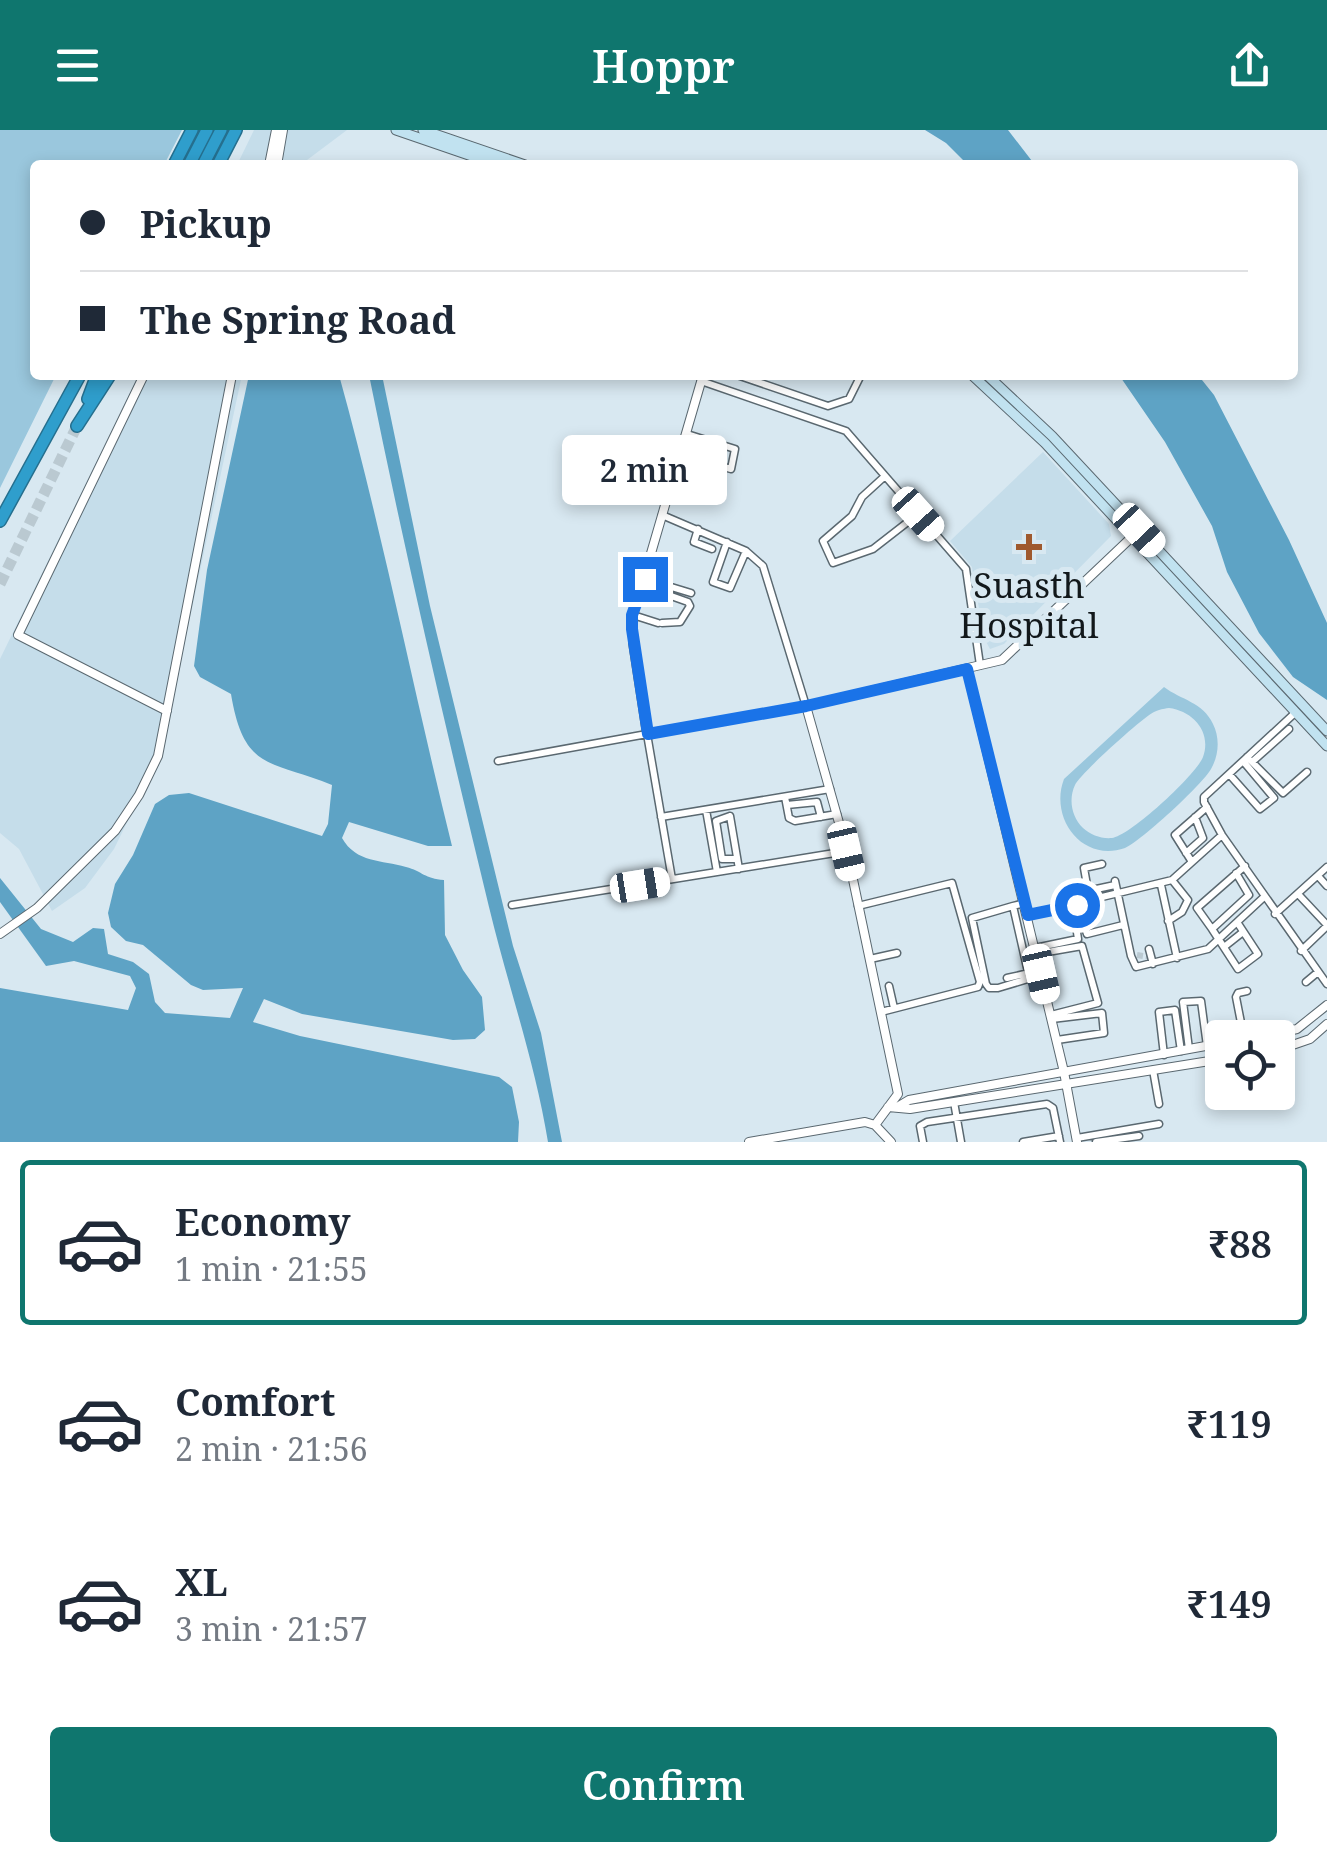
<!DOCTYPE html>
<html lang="en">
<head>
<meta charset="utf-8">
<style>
	:root { --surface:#fff; --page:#f2f2f3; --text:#1f2937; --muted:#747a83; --line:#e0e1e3; --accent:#0f766e }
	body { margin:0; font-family:"Noto Serif",serif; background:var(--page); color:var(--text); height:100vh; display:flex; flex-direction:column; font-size:38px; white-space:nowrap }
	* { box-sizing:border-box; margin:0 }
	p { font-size:32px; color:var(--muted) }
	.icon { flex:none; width:55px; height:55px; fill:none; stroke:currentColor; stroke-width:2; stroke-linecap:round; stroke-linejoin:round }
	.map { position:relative; height:1012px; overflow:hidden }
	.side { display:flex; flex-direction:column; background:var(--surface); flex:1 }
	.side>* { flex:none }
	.guide { position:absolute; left:30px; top:30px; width:1268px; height:220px; border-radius:10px; box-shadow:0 5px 15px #0003; display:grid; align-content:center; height:220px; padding:0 50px; background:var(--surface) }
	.tools { position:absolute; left:1205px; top:890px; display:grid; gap:20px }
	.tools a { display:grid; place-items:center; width:90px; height:90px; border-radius:10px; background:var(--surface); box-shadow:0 5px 15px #0003; font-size:50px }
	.end { position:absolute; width:45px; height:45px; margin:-22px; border:12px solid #1a73e8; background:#fff; box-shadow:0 0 0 5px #fff }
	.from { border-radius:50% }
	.bubble { position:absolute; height:70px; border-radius:10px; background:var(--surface); box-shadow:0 5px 15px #0003; font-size:32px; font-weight:600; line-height:70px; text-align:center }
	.car { position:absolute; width:30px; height:60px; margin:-30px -15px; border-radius:12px; box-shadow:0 0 8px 2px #0007; background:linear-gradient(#fff 24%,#345 0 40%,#fff 0 76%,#345 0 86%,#fff 0) }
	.guide b { display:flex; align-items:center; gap:35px; height:95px; font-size:38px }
	.guide b+b { border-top:2px solid var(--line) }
	.guide i { width:25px; height:25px; background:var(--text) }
	ul { padding:18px 0 0; list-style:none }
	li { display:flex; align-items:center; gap:30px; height:165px; margin:0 20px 15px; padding:0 30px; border:5px solid transparent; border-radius:10px }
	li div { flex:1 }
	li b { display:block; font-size:38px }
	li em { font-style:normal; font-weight:600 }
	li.active { border-color:var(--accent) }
	li>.icon { width:90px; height:90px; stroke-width:1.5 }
	.cta { display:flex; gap:20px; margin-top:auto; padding:20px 50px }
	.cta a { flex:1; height:115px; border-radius:10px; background:var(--accent); color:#fff; font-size:40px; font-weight:600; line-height:115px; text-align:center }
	header { display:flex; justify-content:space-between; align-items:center; height:130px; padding:0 50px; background:var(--accent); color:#fff; font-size:45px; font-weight:600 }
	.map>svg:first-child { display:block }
	.built { fill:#c5ddea }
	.green { fill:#9ac7dd; fill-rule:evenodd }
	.water { fill:#5ea3c5 }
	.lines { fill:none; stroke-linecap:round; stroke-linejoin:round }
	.minor-tunnel { stroke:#bac9d1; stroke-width:6; stroke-dasharray:6 3; stroke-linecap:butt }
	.motorway-tunnel { stroke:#bac9d1; stroke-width:11; stroke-dasharray:11 5.5; stroke-linecap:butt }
	.minor-casing { stroke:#5a6870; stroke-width:9 }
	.tertiary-casing { stroke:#5a6870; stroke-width:10 }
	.secondary-casing { stroke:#5a6870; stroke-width:11 }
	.motorway-casing { stroke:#256f8e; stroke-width:14 }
	.minor { stroke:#fff; stroke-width:6 }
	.tertiary { stroke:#fff; stroke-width:8 }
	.secondary { stroke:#c1e2f0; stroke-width:9 }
	.motorway { stroke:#2f9ecc; stroke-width:11 }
	.route { stroke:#1a73e8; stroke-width:12 }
	.poi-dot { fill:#9f592e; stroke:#d8e8f1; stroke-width:4 }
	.labels { text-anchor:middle; stroke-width:10; stroke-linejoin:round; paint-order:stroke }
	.poi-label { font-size:35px; fill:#12181b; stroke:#d8e8f1 }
</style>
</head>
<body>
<header><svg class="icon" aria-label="menu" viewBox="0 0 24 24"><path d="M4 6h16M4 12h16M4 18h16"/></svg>Hoppr<svg class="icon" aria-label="share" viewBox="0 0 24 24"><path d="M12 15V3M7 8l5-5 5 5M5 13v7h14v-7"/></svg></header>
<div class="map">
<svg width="1327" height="1012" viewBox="0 0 1327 1012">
	<rect width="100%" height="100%" fill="#d8e8f1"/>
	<path class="built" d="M254,0H347L307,30L310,35H237Z
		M139,245H242L161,623L114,719L85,758L52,781L19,719L0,703V529Z
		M1043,322L1109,394L1111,406L1004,514L990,519L984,508L972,437L950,411Z"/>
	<path class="green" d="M0,0H182L164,35H35V245H56L0,358Z
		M1164,557C1181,570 1203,572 1213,594C1220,608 1219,625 1211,639C1203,654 1140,712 1125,718C1082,733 1049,688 1064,649ZM1169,578C1193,581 1212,602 1203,627C1196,645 1130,706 1112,708C1101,709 1091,705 1083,698C1072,687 1068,670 1075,655C1080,644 1142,588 1154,582C1161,579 1162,579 1169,578Z"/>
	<path class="water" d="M925,0H1008L1035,35H968L946,13Z
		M249,245H339C382,400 413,559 452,716H428L349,692L342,708C356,733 382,730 406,737C422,741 425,749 444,750L445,805L463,840L482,867L485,900L475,909L453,910L302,884L264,869L253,892L300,906L499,947L512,957L519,992L518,1012H0V858L128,880L136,858L130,846L74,831L46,836L0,772V748L41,799L73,812L93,798L104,799L108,824L133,832L149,844L155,872L165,883L230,888L243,858L203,860L191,855L143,815L126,811L111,797L108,783L115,754L133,725L155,674L169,665L189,663L322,706L328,694L332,655C271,630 244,642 231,564L200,547L194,536L207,440Z
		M369,245H382L430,476L513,816L541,903L562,1012H548C535,932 508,856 489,777C446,600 405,423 369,245Z
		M1119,245H1198L1214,265L1289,410L1327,493V570L1293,547L1259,503L1227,442L1212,396L1165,312Z"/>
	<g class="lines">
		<path class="minor-tunnel" d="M1137,825L1150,827"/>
		<path class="motorway-tunnel" d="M0,454L77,296"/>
		<defs>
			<path id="minor" d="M737,245L828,276L849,269L861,245
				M701,251L846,301L966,439L980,535
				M680,325L731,339L735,319L687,304
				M692,329L698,308
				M885,346L862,367L852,386L823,411L833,433L873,419L918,384
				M662,385L746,421L763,436L806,576
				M698,399L694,412L712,419
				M727,412L713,452L730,458L746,421
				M645,449L691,463
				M643,456L688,472L690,476L680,492L662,493
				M633,485L658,493
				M1296,582L1204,667V672L1222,705L1327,854
				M1247,627L1283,663L1307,642
				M498,631L647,604L672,749
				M1252,632L1289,599
				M1229,644L1260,679L1274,668L1243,631
				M785,667L789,688L795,691L837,684
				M787,675L817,672L821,687
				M706,680L717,742
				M730,686L716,691L722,729H737
				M730,686L739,739
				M661,687L830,659
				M1186,723L1203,708L1195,687
				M1192,732L1175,705L1207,677
				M1236,743L1249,765L1212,799L1197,778L1245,736
				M1318,746L1327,756
				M1115,751L1131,826L1136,837L1208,819L1264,767
				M1161,755L1177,828
				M1087,761L1115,755
				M1298,764L1327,795
				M1090,772L1084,738L1102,734
				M1025,773L1013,776L1028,842L1040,839
				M512,775L847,721
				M1077,775L1087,804L1123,795
				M858,776L952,753L980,852L978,857L881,882
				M1013,776L972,788L986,854L989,858H998L1041,845
				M1275,784L1327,737
				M1028,785L1172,750L1222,705
				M1168,791L1182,782L1188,770L1172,750
				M1212,799L1238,839L1258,824L1237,792
				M1224,817L1243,802
				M1035,818L1078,809L1073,776
				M1149,819L1153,834
				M1301,821L1327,796
				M1036,824L1082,816L1098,873L1051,885
				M870,829L897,823
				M1007,848L1029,843
				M1306,852L1318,842
				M889,856L894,878
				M1052,889L1102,883L1104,903L1057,910
				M1244,908L1236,867L1238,863L1247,861
				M1189,919L1183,872L1201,871L1207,916
				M1164,925L1159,882L1175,880L1181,921
				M1153,940L1159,974
				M954,972L961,1012
				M1077,1008L1159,994
				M923,1012L920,996L927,992L1047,974L1053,978L1060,1012
				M1023,1012L1059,1006
				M1096,1012L1139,1006"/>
			<path id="tertiary" d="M269,35L276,0
				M277,35L283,0
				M144,245L18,505L167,581
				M703,245L633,485V513L647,604L806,576L1002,530L1134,405
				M967,539L1064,942L1077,1012
				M0,804L37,778L115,701L139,665L158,626L232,245
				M1257,908L1297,899L1327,875
				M1278,920L1310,909L1327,894
				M899,976L909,970L1222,913
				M888,977L910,979L1222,929
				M875,995L891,1012
				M749,1012L865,992L875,995L898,964L847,721L806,576"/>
			<path id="secondary" d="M396,0L498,35
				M423,0L525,35
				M972,245L1045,313L1327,616
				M987,245L1052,306L1327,601"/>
			<path id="motorway" d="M174,35L192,0
				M189,35L207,0
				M203,35L221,0
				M218,35L236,0
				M88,269L97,245
				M77,296L110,245
				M0,391L80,245"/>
		</defs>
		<use href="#minor" class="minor-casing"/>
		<use href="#tertiary" class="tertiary-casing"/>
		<use href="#secondary" class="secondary-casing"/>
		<use href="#motorway" class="motorway-casing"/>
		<use href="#minor" class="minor"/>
		<use href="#tertiary" class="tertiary"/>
		<use href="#secondary" class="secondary"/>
		<use href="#motorway" class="motorway"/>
	</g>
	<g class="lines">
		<path class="route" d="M645,449L632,485V499L648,604L806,576L967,539L1028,785L1077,775"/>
	</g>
	<path class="poi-dot" d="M1024 402h10v10h10v10h-10v10h-10v-10h-10v-10h10z"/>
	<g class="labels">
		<g class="poi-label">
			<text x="1029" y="468">Suasth<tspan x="1029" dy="40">Hospital</tspan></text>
		</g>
	</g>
</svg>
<div class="tools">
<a><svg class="icon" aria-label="locate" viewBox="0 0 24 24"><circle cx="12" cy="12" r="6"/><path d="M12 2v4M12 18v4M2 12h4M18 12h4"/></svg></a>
</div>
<i class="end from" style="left:1077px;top:775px"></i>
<i class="end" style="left:645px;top:449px"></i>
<div class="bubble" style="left:562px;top:305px;width:165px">2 min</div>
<i class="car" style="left:918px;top:384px;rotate:138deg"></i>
<i class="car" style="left:1139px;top:400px;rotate:137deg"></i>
<i class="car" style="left:846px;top:721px;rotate:167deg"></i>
<i class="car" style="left:640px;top:755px;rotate:81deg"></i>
<i class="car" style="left:1041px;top:844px;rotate:167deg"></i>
<div class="guide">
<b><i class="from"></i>Pickup</b>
<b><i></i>The Spring Road</b>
</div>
</div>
<section class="side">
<ul>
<li class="active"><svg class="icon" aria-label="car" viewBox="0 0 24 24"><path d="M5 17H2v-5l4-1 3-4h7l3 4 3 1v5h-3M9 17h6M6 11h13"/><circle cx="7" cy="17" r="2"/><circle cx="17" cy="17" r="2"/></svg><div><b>Economy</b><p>1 min · 21:55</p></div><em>₹88</em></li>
<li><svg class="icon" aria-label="car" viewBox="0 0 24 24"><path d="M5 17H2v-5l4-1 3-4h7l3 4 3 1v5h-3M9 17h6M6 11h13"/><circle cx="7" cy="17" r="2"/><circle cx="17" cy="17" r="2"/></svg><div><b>Comfort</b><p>2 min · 21:56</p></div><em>₹119</em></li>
<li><svg class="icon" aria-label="car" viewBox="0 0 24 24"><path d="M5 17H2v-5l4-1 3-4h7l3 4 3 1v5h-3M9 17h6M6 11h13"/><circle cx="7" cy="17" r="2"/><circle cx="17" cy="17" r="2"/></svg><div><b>XL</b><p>3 min · 21:57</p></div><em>₹149</em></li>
</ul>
<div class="cta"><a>Confirm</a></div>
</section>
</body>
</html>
